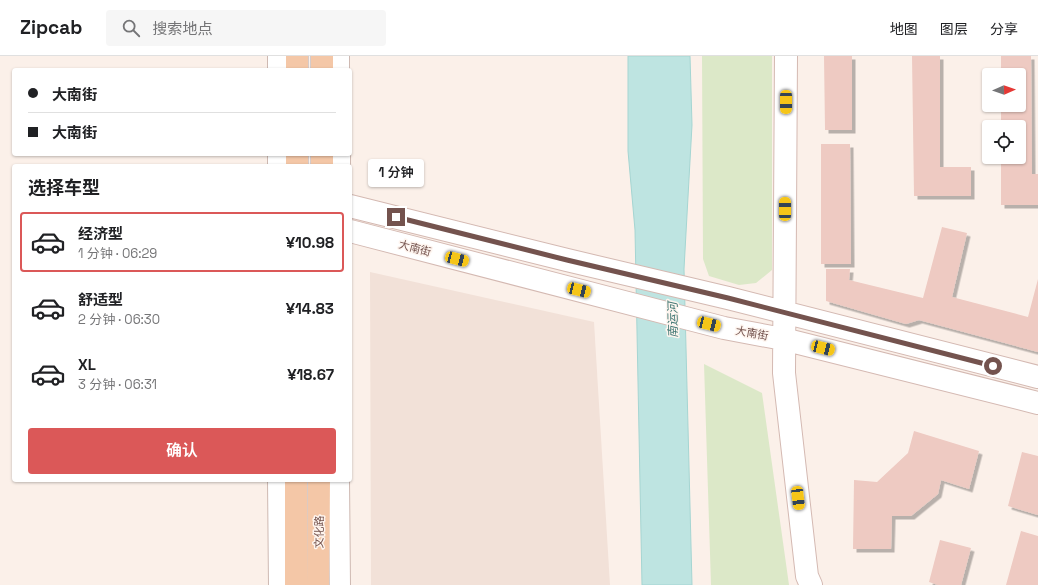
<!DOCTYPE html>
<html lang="zh">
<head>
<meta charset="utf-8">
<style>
	:root { --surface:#fff; --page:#f6f6f6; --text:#202124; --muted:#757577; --line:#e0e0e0; --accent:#db5858 }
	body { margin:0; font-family:"Space Grotesk","Noto Sans SC",sans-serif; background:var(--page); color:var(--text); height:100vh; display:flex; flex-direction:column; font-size:15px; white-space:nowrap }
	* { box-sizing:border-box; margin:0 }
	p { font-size:13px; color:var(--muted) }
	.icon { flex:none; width:22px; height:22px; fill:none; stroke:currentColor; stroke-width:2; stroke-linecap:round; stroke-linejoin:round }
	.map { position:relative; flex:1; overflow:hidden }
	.side { position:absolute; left:12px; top:108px; width:340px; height:318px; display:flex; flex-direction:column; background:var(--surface); border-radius:4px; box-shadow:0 1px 3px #0004 }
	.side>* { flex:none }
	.guide { position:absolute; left:12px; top:12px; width:340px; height:88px; border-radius:4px; box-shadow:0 1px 3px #0004; display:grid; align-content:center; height:88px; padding:0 16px; background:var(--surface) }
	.needle { width:26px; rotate:88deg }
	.controls { position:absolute; left:982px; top:12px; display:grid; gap:8px }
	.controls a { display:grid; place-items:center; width:44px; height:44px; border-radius:4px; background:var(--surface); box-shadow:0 1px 3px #0004; font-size:20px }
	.end { position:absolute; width:18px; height:18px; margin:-9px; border:5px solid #74534e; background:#fff; box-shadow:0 0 0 2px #fff }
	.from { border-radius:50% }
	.bubble { position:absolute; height:28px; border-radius:4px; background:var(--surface); box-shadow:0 1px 3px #0004; font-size:13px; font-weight:600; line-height:28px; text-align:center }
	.car { position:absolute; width:12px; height:24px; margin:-12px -6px; border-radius:5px; box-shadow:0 0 3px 1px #0007; background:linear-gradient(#f5c518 24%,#345 0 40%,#f5c518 0 76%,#345 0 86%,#f5c518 0) }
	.guide b { display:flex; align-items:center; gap:14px; height:38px; font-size:15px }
	.guide b+b { border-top:1px solid var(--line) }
	.guide i { width:10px; height:10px; background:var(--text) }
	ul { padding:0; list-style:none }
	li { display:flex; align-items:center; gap:12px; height:60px; margin:0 8px 6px; padding:0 8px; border:2px solid transparent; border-radius:4px }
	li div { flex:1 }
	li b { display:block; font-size:15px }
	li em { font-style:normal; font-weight:600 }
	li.current { border-color:var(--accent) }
	li>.icon { width:36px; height:36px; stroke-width:1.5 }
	h2 { padding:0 16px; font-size:18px; line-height:48px }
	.button { display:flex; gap:8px; margin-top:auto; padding:8px 16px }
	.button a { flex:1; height:46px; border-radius:4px; background:var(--accent); color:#fff; font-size:16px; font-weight:600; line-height:46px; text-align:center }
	header { display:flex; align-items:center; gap:24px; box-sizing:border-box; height:56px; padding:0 20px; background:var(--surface); border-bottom:1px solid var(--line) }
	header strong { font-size:19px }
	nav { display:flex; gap:22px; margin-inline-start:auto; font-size:14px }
	.search { width:280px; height:36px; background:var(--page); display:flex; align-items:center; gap:10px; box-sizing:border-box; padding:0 14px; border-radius:4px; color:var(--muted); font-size:15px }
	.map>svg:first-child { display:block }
	.residential { fill:#f2e1d8 }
	.green { fill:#dce8c8 }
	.water { fill:#bee4e1; stroke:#a5d5d2 }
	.building { fill:#eecac2; filter:url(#shadow) }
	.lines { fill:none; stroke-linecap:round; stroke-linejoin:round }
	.street-casing { stroke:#ceb9b2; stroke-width:22 }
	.secondary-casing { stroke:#d4b9b2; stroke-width:24 }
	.primary-casing { stroke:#d5cbca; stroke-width:24 }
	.street { stroke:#fff; stroke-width:20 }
	.secondary { stroke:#fff; stroke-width:22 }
	.primary { stroke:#f4c7a7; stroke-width:22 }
	.route { stroke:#74534e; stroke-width:5 }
	.labels { text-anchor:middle; stroke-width:3; stroke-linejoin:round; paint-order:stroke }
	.street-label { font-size:11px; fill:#74534e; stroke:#fef5ef }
	.water-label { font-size:12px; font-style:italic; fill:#427875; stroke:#fef5ef }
</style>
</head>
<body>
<header>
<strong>Zipcab</strong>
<div class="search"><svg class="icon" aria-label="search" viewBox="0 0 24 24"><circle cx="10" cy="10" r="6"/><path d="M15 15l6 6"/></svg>搜索地点</div>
<nav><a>地图</a><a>图层</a><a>分享</a></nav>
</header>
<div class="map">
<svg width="1038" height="529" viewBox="0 0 1038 529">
	<defs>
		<filter id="shadow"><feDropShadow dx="3.5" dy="3.5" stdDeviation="0" flood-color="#0004"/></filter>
	</defs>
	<rect width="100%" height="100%" fill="#fbf0e9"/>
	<path class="residential" d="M370,216L594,266L610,529H371Z"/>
	<path class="green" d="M702,0H772V214L756,227L739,229L709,220L703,203Z
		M704,308L762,337L789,529H711Z"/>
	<path class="water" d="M628,0H690L692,69L684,213L692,529H642L635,174L628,95Z"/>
	<path class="building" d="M824,0H852V74H825Z
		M912,0H940V111H971V140H914Z
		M1001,0H1031L1032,118H1038V149H1001V101H1019V71H1001V49H1019V19H1001Z
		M821,88H850L851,208H821Z
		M942,171L967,177L952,241L1028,261L1038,223V296L919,264L906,268L826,245V213H850L849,224L923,242Z
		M914,375L979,395L969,433L941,424L938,438L911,460H892L891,493H853L854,424L877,426L908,397Z
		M1022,396L1038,400V459L1008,450Z
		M1021,475L1038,480V529H1006Z
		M940,484L971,492L961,529H938L929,526Z"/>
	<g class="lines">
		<defs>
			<path id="street" d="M339,0V14
				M278,14V0
				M340,98V110
				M278,110V98
				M278,424L279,529
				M339,424L340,529"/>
			<path id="secondary" d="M786,0L784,317L807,520L811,529
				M350,150L567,204L728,242L1038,321
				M350,175L724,272L783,283L1038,347"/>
			<path id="primary" d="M322,0V14
				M297,14V0
				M322,98V110
				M297,110V98
				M296,529V424
				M318,529L319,424"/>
		</defs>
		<use href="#street" class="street-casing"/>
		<use href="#secondary" class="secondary-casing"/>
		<use href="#primary" class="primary-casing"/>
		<use href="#street" class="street"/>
		<use href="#secondary" class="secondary"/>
		<use href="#primary" class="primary"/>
	</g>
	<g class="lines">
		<path class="route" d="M396,161L567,204L728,242L993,310"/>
	</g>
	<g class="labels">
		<g class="street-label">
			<text transform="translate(415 192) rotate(15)" y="4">大南街</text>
			<text transform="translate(752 277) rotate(10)" y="4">大南街</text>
			<text transform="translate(319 476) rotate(-89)" y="4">文化路</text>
		</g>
		<g class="water-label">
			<text transform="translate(673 264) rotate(-91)" y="4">南运河</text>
		</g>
	</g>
</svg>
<div class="controls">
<a><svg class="needle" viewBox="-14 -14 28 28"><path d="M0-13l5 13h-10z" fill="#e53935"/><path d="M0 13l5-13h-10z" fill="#757577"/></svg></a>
<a><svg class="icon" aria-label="locate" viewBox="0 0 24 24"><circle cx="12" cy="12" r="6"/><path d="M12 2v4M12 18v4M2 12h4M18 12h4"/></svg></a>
</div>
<i class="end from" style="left:993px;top:310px"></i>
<i class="end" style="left:396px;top:161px"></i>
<div class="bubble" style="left:368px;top:103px;width:56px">1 分钟</div>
<i class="car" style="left:786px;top:46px;rotate:180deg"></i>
<i class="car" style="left:785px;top:153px;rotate:0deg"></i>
<i class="car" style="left:457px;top:203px;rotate:105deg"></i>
<i class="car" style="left:579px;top:234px;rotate:104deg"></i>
<i class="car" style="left:709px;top:268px;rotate:104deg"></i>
<i class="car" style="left:823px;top:292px;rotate:104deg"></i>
<i class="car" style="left:798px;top:442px;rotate:173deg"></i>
<div class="guide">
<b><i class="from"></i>大南街</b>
<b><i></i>大南街</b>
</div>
<section class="side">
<h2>选择车型</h2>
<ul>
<li class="current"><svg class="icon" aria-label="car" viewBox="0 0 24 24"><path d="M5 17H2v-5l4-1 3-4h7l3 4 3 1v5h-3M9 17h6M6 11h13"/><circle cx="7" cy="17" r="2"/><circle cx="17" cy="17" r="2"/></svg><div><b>经济型</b><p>1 分钟 · 06:29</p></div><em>¥10.98</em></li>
<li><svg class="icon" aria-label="car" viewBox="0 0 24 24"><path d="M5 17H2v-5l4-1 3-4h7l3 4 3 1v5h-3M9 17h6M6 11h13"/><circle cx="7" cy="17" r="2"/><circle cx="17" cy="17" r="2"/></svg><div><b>舒适型</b><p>2 分钟 · 06:30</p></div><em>¥14.83</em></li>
<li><svg class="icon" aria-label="car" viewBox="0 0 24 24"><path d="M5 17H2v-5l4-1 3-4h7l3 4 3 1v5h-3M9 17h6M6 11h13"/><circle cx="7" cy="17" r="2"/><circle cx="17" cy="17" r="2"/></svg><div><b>XL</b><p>3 分钟 · 06:31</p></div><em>¥18.67</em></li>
</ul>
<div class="button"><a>确认</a></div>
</section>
</div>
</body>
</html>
